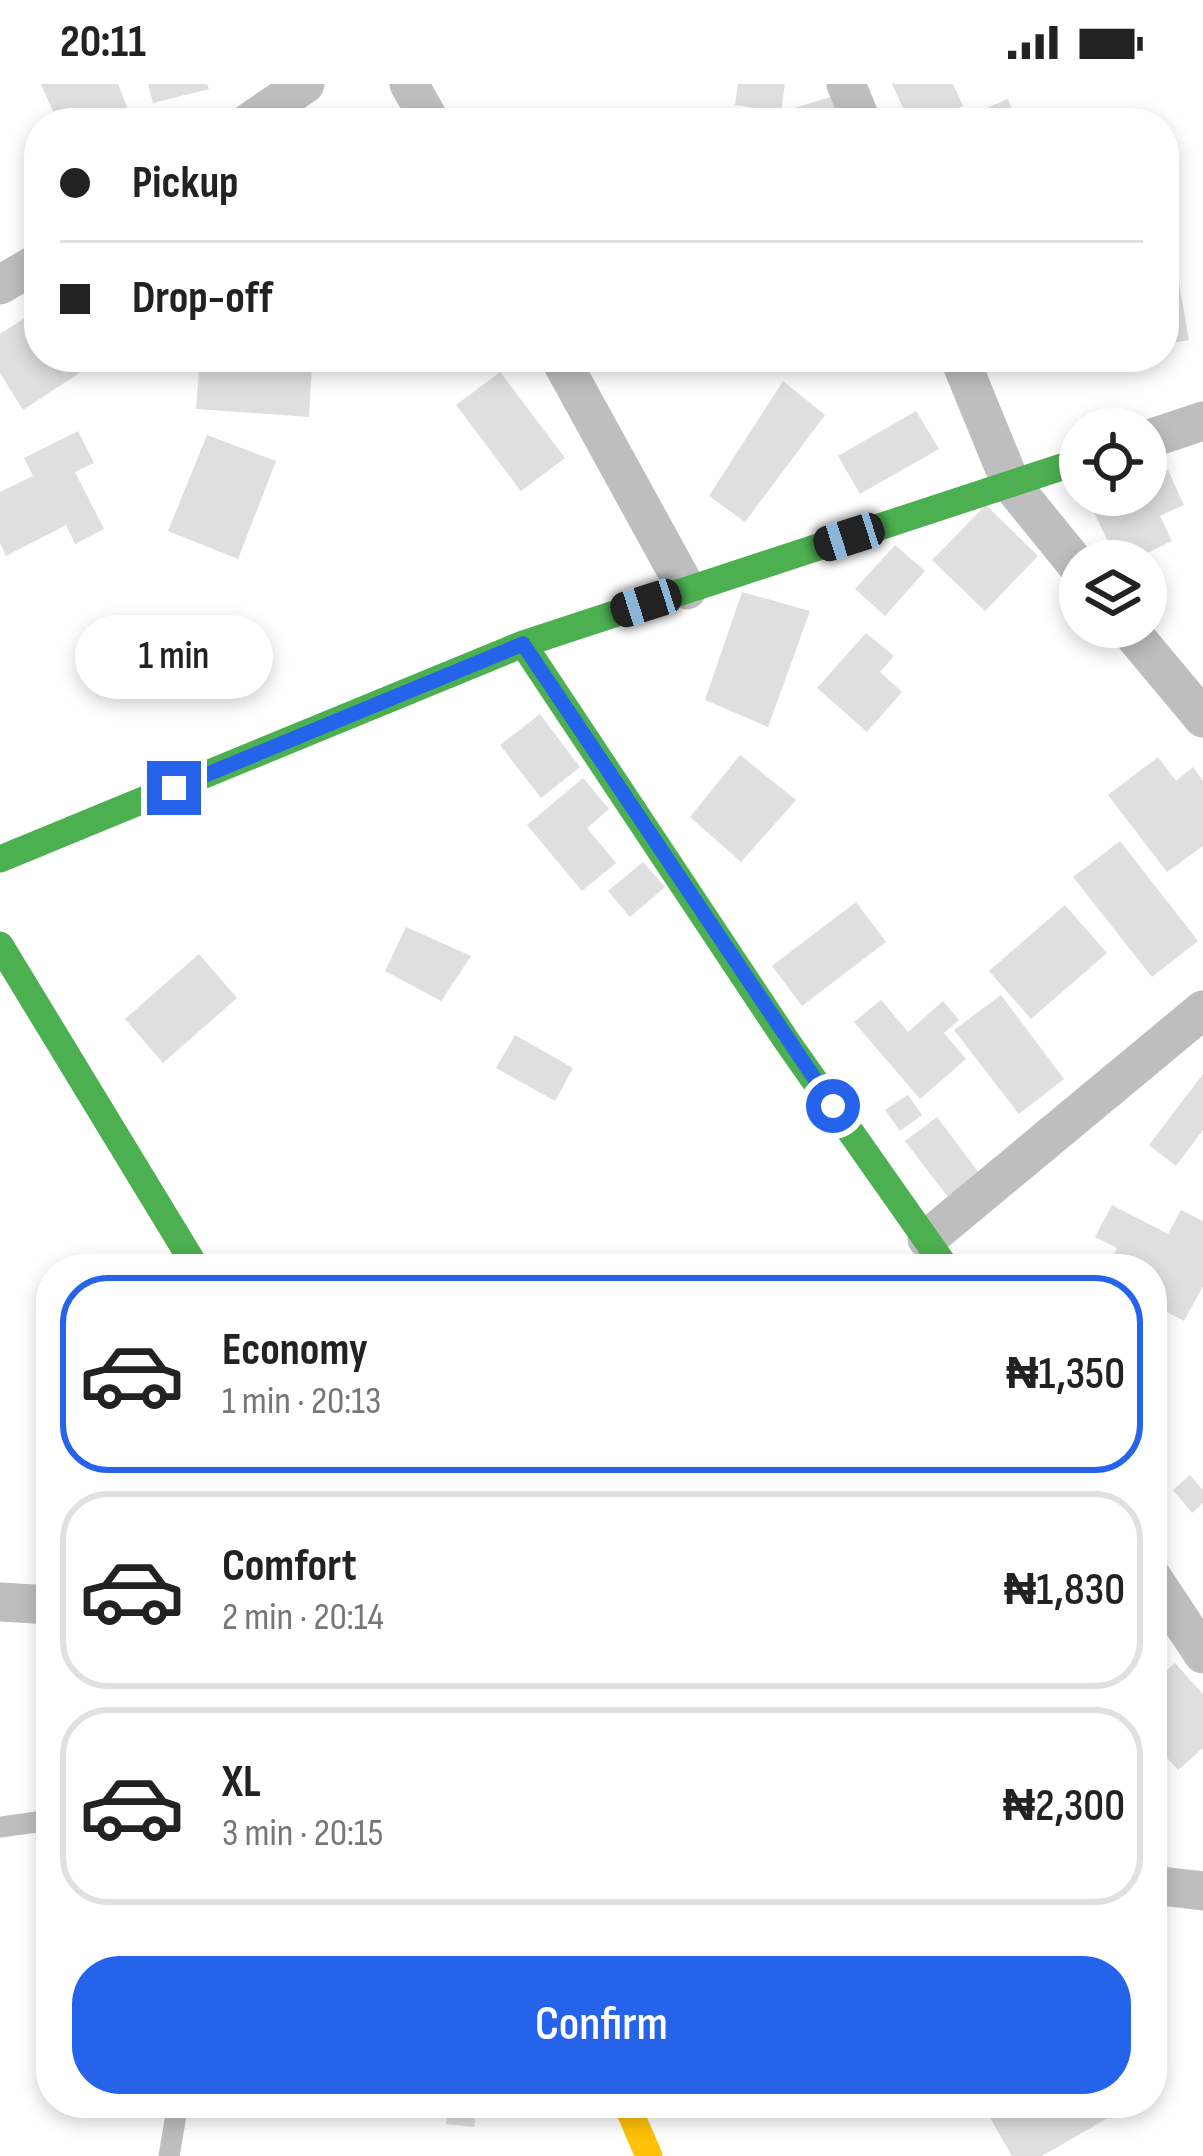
<!DOCTYPE html>
<html lang="en">
<head>
<meta charset="utf-8">
<style>
	:root { --surface:#fff; --page:#f2f2f2; --text:#222; --muted:#767676; --line:#e0e0e0; --accent:#2563eb }
	body { margin:0; font-family:"Sofia Sans Condensed",sans-serif; background:var(--page); color:var(--text); height:100vh; display:flex; flex-direction:column; font-size:45px; white-space:nowrap }
	* { box-sizing:border-box; margin:0 }
	p { font-size:39px; color:var(--muted) }
	.icon { flex:none; width:66px; height:66px; fill:none; stroke:currentColor; stroke-width:2; stroke-linecap:round; stroke-linejoin:round }
	.map { position:relative; flex:1; overflow:hidden }
	.details { position:absolute; left:36px; top:1170px; width:1131px; height:864px; display:flex; flex-direction:column; background:var(--surface); border-radius:48px; box-shadow:0 6px 18px #0003 }
	.details>* { flex:none }
	.banner { position:absolute; left:24px; top:24px; width:1155px; height:264px; border-radius:48px; box-shadow:0 6px 18px #0003; display:grid; align-content:center; height:264px; padding:0 36px; background:var(--surface) }
	.fabs { position:absolute; left:1059px; top:324px; display:grid; gap:24px }
	.fabs a { display:grid; place-items:center; width:108px; height:108px; border-radius:50%; background:var(--surface); box-shadow:0 6px 18px #0003; font-size:60px }
	.end { position:absolute; width:54px; height:54px; margin:-27px; border:15px solid #2563eb; background:#fff; box-shadow:0 0 0 6px #fff }
	.from { border-radius:50% }
	.bubble { position:absolute; height:84px; border-radius:42px; background:var(--surface); box-shadow:0 6px 18px #0003; font-size:39px; font-weight:600; line-height:84px; text-align:center }
	.car { position:absolute; width:36px; height:72px; margin:-36px -18px; border-radius:15px; box-shadow:0 0 9px 3px #0007; background:linear-gradient(#222 24%,#8ab4d8 0 40%,#222 0 76%,#8ab4d8 0 86%,#222 0) }
	.banner b { display:flex; align-items:center; gap:42px; height:114px; font-size:45px }
	.banner b+b { border-top:3px solid var(--line) }
	.banner i { width:30px; height:30px; background:var(--text) }
	ul { padding:21px 0 0; list-style:none }
	li { display:flex; align-items:center; gap:36px; height:198px; margin:0 24px 18px; padding:0 12px; border:6px solid var(--line); border-radius:48px }
	li div { flex:1 }
	li b { display:block; font-size:45px }
	li em { font-style:normal; font-weight:600 }
	li.active { border-color:var(--accent) }
	li>.icon { width:108px; height:108px; stroke-width:1.5 }
	.cta { display:flex; gap:24px; margin-top:auto; padding:24px 36px }
	.cta a { flex:1; height:138px; border-radius:48px; background:var(--accent); color:#fff; font-size:48px; font-weight:600; line-height:138px; text-align:center }
	.status { display:flex; justify-content:space-between; align-items:center; height:84px; padding:0 60px; background:var(--surface); direction:ltr }
	.status svg { height:33px; fill:currentColor }
	.map>svg:first-child { display:block }
	.building { fill:#dfdfdf }
	.lines { fill:none; stroke-linecap:round; stroke-linejoin:round }
	.lane { stroke:#bebebe; stroke-width:21 }
	.street { stroke:#bebebe; stroke-width:39 }
	.fast { stroke:#4caf50; stroke-width:27 }
	.slow { stroke:#ffc107; stroke-width:27 }
	.route { stroke:#2563eb; stroke-width:15 }
</style>
</head>
<body>
<div class="status"><b>20:11</b><svg viewBox="0 0 49 12"><path d="M0 12V9h3v3zM5 12V6h3v6zM10 12V3h3v9zM15 12V0h3v12zM26 1h20v11H26zM47 4h2v5h-2z"/></svg></div>
<div class="map">
<svg width="1203" height="2072" viewBox="0 0 1203 2072">
	<rect width="100%" height="100%" fill="#fff"/>
	<path class="building" d="M41,0H118L127,23L102,39H58Z
		M148,0H207L209,5L153,19Z
		M738,0H785L781,28L735,21Z
		M892,0H953L963,22L929,39H910Z
		M837,11L845,39H749V38Z
		M1008,15L1017,39H950Z
		M1179,199L1189,256L1164,261V201Z
		M39,225V273H80L87,284L23,326L0,289V250Z
		M200,274L312,282L309,333L196,325Z
		M500,288L565,374L521,407L456,321Z
		M783,297L825,331L745,438L709,412Z
		M916,327L939,365L860,410L838,372Z
		M78,347L94,379L75,388L104,445L75,460L66,441L6,472L0,459V408L33,392L24,374Z
		M207,351L276,377L238,475L168,447Z
		M1168,386L1184,421L1160,432L1172,457L1131,477H1117L1091,422L1114,411H1146V396Z
		M986,421L1038,472L985,527L932,476Z
		M895,461L925,487L885,532L855,505Z
		M742,508L810,527L768,643L705,616Z
		M866,549L894,572L880,588L902,608L867,648L817,604Z
		M540,630L580,683L541,714L500,661Z
		M740,671L796,716L741,778L690,733Z
		M1158,673L1176,697L1193,683L1203,697V762L1167,788L1108,711Z
		M583,694L609,725L587,744L616,779L582,807L527,741Z
		M1120,757L1198,857L1152,893L1073,793Z
		M643,778L665,803L630,833L608,807Z
		M856,818L886,858L802,922L772,882Z
		M1065,821L1107,869L1031,935L989,887Z
		M406,843L471,872L441,917L385,887Z
		M199,870L237,914L163,979L125,935Z
		M1001,911L1064,995L1019,1030L954,946Z
		M881,916L908,948L943,917L959,936L944,949L966,975L920,1015L854,938Z
		M515,951L573,984L555,1017L496,984Z
		M1203,990V1046L1176,1082L1149,1061Z
		M908,1011L922,1031L900,1047L885,1026Z
		M937,1033L985,1097L954,1121L905,1057Z
		M1112,1121L1168,1150L1181,1126L1203,1137V1202L1184,1237L1152,1220V1185H1107L1117,1164L1095,1153Z
		M1190,1391L1203,1406V1419L1192,1429L1173,1406Z
		M1175,1579L1203,1610V1664L1178,1686L1152,1657V1600Z
		M449,2019H478L474,2043L446,2040Z
		M1012,2019H1105L1113,2031L1042,2072H1012L989,2032Z"/>
	<g class="lines">
		<path class="lane" d="M0,1743L51,1736
			M169,2072L178,2019"/>
		<path class="street" d="M409,0L431,39
			M846,0L862,39
			M248,39L305,0
			M0,201L39,178
			M559,273L687,506
			M959,273L1011,400L1080,485
			M1146,356L1203,337
			M1127,543L1203,634
			M927,1155L1203,926
			M1152,1493L1203,1570
			M0,1518L51,1521
			M1152,1801L1203,1807"/>
		<path class="fast" d="M523,560L786,956L947,1185
			M0,775L523,560L1080,377
			M0,861L197,1185"/>
		<path class="slow" d="M626,2019L649,2072"/>
	</g>
	<g class="lines">
		<path class="route" d="M174,704L523,560L833,1022"/>
	</g>
</svg>
<div class="fabs">
<a><svg class="icon" aria-label="locate" viewBox="0 0 24 24"><circle cx="12" cy="12" r="6"/><path d="M12 2v4M12 18v4M2 12h4M18 12h4"/></svg></a>
<a><svg class="icon" aria-label="layers" viewBox="0 0 24 24"><path d="M12 4l9 5-9 5-9-5zM3 14l9 5 9-5"/></svg></a>
</div>
<i class="end from" style="left:833px;top:1022px"></i>
<i class="end" style="left:174px;top:704px"></i>
<div class="bubble" style="left:75px;top:531px;width:198px">1 min</div>
<i class="car" style="left:849px;top:453px;rotate:252deg"></i>
<i class="car" style="left:646px;top:519px;rotate:252deg"></i>
<div class="banner">
<b><i class="from"></i>Pickup</b>
<b><i></i>Drop-off</b>
</div>
<section class="details">
<ul>
<li class="active"><svg class="icon" aria-label="car" viewBox="0 0 24 24"><path d="M5 17H2v-5l4-1 3-4h7l3 4 3 1v5h-3M9 17h6M6 11h13"/><circle cx="7" cy="17" r="2"/><circle cx="17" cy="17" r="2"/></svg><div><b>Economy</b><p>1 min · 20:13</p></div><em>₦1,350</em></li>
<li><svg class="icon" aria-label="car" viewBox="0 0 24 24"><path d="M5 17H2v-5l4-1 3-4h7l3 4 3 1v5h-3M9 17h6M6 11h13"/><circle cx="7" cy="17" r="2"/><circle cx="17" cy="17" r="2"/></svg><div><b>Comfort</b><p>2 min · 20:14</p></div><em>₦1,830</em></li>
<li><svg class="icon" aria-label="car" viewBox="0 0 24 24"><path d="M5 17H2v-5l4-1 3-4h7l3 4 3 1v5h-3M9 17h6M6 11h13"/><circle cx="7" cy="17" r="2"/><circle cx="17" cy="17" r="2"/></svg><div><b>XL</b><p>3 min · 20:15</p></div><em>₦2,300</em></li>
</ul>
<div class="cta"><a>Confirm</a></div>
</section>
</div>
</body>
</html>
